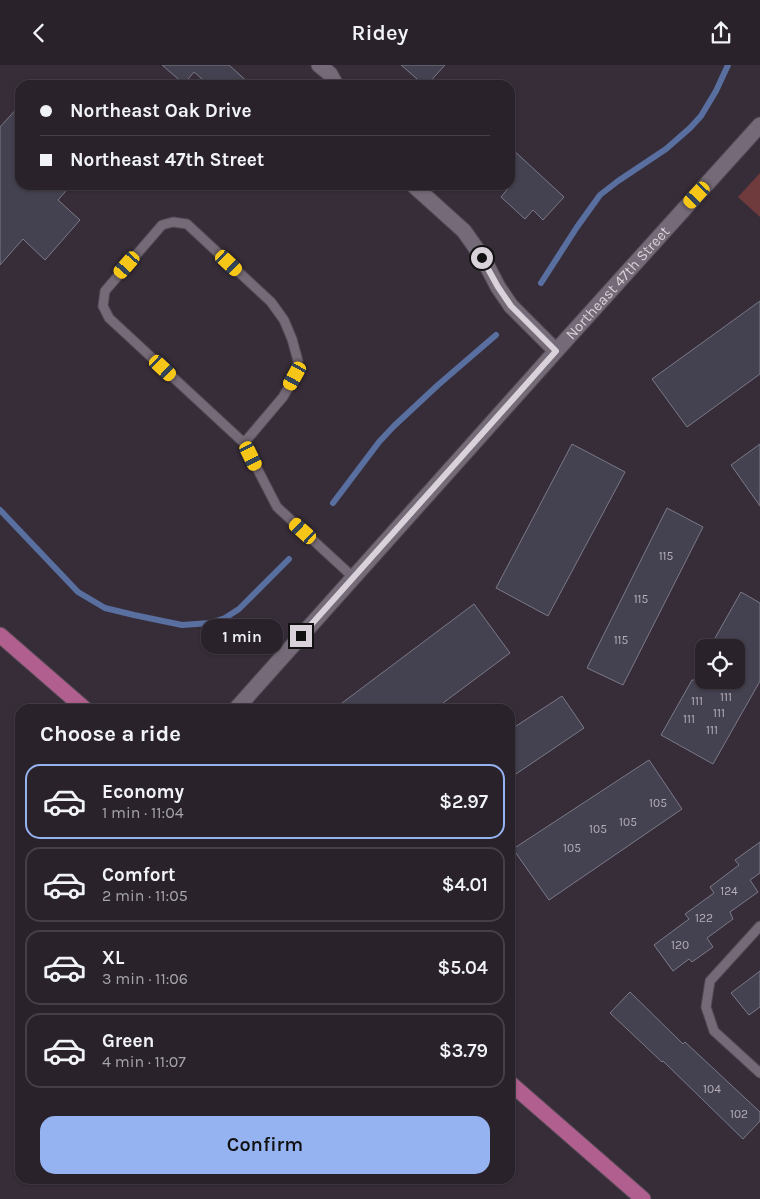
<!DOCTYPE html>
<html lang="en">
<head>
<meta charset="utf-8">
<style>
	:root { --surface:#29222b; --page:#312a33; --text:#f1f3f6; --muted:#a5a4a9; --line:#453f47; --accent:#95b2f1 }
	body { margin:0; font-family:Karla,sans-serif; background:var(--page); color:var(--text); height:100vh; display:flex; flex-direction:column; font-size:19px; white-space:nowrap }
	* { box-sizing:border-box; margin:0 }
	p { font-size:16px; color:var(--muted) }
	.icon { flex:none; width:28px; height:28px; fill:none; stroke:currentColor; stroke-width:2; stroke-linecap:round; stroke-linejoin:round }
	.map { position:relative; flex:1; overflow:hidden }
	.drawer { position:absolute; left:15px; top:639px; width:500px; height:480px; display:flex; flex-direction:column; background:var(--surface); border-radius:15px; box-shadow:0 1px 4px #0004,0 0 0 1px var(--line) }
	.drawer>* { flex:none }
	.hud { position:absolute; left:15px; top:15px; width:500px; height:110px; border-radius:15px; box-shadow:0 1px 4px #0004,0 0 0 1px var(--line); display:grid; align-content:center; height:110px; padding:0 25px; background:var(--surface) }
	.controls { position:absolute; left:695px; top:574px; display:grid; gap:10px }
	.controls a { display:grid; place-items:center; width:50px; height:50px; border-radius:10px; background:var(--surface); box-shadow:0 1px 4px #0004,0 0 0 1px var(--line); font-size:25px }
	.end { position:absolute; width:22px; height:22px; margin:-11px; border:6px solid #d9d2da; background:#111; box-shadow:0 0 0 2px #111 }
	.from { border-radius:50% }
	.bubble { position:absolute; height:35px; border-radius:15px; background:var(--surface); box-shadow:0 1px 4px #0004,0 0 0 1px var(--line); font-size:16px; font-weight:600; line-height:35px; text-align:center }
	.car { position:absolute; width:15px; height:30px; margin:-15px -8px; border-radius:6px; box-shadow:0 0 4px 1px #0007; background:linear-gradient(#f5c518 24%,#345 0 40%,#f5c518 0 76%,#345 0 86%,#f5c518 0) }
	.hud b { display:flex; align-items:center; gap:18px; height:48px; font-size:19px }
	.hud b+b { border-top:1px solid var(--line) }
	.hud i { width:12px; height:12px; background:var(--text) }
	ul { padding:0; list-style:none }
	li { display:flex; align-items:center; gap:15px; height:75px; margin:0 10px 8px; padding:0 15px; border:2px solid var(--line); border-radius:15px }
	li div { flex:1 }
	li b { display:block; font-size:19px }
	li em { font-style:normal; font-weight:600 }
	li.selected { border-color:var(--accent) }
	li>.icon { width:45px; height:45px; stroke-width:1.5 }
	h2 { padding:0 25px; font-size:22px; line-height:60px }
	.primary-button { display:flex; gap:10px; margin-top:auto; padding:10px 25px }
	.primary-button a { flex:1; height:58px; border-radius:15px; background:var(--accent); color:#111; font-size:20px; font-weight:600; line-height:58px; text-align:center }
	header { display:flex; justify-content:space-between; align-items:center; height:65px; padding:0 25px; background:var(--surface); font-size:22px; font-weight:600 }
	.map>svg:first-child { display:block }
	.green { fill:#6f3b3d }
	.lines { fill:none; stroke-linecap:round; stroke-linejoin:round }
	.stream { stroke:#586fa0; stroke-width:6 }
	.building { fill:#444150; stroke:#7b7988 }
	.service-casing { stroke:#524a54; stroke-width:11 }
	.minor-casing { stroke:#524a54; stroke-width:17 }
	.tertiary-casing { stroke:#524a54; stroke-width:17 }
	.primary-casing { stroke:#524a54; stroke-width:17 }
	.service { stroke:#756a77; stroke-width:9 }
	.minor { stroke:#756a77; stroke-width:15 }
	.tertiary { stroke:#756a77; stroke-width:15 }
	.primary { stroke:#b05f8e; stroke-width:15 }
	.route { stroke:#d9d2da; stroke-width:6 }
	.labels { text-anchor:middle; stroke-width:5; stroke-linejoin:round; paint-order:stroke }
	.number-label { font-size:12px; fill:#b4aeb8 }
	.street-label { font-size:15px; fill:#d9d2da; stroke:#2d232e }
</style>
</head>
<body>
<header><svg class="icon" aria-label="back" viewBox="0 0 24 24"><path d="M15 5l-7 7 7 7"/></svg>Ridey<svg class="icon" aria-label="share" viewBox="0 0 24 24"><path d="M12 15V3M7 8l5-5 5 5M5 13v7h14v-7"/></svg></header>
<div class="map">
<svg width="760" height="1134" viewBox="0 0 760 1134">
	<rect width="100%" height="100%" fill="#372d39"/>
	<path class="green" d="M760,108V152L738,132Z"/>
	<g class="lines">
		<path class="stream" d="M541,218L577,162L600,130L618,116L666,84L690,63L701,51L716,26L728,0
			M333,438L379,377L394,361L438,320L496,270
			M0,445L78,527L105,543L134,550L182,560L210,558L225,553L239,544L289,494"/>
	</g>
	<path class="building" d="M162,0H229L251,20H209L194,7L184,19Z
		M401,0H445L427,20H424Z
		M20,40V120H71L58,135L80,155L45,195L23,174L0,200V62Z
		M510,82L564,132L543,155L533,145L525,154L501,132L510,121Z
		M760,236V309L687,362L652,314Z
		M572,379L625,407L548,551L496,523Z
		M760,379V441L731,400Z
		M667,443L703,462L623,620L587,603Z
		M741,527L760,538V616L713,699L661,670L692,615H736V582H710Z
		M474,539L510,588L435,644H334Z
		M562,631L584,663L510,713V665Z
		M649,695L682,744L549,835L513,784Z
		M760,777V808L750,815L758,827L730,847L733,854L707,873L713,882L692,897L689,894L673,906L654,880L689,854L685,849L714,828L710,822L739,800L735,795Z
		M760,906V942L749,950L731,928Z
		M630,927L683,979L685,977L760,1047V1056L743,1074L663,996L662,997L610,948Z"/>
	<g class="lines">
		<defs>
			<path id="service" d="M244,378L283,332L295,311L298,296L292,274L284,255L271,237L187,159L173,157L162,160L105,226L103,241L109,253L244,378L277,442L353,512
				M760,861L710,916L706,942L714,966L760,1008"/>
			<path id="minor" d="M319,0L330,9L336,20
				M413,120L464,166L483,193L498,222L511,241L556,286"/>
			<g id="tertiary">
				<path id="s1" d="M236,644L556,286L760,60"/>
			</g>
			<path id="primary" d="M0,570L85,644
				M510,1018L643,1134"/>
		</defs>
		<use href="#service" class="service-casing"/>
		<use href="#minor" class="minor-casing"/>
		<use href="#tertiary" class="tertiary-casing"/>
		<use href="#primary" class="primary-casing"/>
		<use href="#service" class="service"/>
		<use href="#minor" class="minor"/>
		<use href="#tertiary" class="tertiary"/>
		<use href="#primary" class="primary"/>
	</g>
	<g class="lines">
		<path class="route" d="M301,571L556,286L511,241L498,222L482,193"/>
	</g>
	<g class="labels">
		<g class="number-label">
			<text x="666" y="495">115</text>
			<text x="641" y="538">115</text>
			<text x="621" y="579">115</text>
			<text x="726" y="636">111</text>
			<text x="697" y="640">111</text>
			<text x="719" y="652">111</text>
			<text x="689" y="658">111</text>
			<text x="712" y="669">111</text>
			<text x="658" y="742">105</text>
			<text x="628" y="761">105</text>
			<text x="598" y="768">105</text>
			<text x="572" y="787">105</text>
			<text x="729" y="830">124</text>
			<text x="704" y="857">122</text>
			<text x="680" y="884">120</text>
			<text x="712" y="1028">104</text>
			<text x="739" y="1053">102</text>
		</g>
		<g class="street-label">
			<text dy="5" stroke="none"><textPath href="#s1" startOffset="572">Northeast 47th Street</textPath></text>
		</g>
	</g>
</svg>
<div class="controls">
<a><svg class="icon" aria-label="locate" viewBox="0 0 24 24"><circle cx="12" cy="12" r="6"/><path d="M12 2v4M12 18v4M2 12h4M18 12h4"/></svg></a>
</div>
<i class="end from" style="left:482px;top:193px"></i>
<i class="end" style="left:301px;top:571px"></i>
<div class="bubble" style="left:201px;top:554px;width:82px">1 min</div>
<i class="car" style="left:697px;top:130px;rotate:223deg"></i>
<i class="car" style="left:229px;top:198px;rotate:133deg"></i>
<i class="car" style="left:127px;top:200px;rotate:221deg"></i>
<i class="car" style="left:163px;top:303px;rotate:133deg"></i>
<i class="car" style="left:295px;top:311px;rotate:209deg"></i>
<i class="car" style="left:251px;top:391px;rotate:154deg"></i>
<i class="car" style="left:303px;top:466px;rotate:312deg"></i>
<div class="hud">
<b><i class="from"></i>Northeast Oak Drive</b>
<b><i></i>Northeast 47th Street</b>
</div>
<section class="drawer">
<h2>Choose a ride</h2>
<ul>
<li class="selected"><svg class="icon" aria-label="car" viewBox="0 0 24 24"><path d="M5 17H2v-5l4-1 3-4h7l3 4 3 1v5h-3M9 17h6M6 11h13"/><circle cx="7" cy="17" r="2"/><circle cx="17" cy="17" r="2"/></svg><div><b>Economy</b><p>1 min · 11:04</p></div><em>$2.97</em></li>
<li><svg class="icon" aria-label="car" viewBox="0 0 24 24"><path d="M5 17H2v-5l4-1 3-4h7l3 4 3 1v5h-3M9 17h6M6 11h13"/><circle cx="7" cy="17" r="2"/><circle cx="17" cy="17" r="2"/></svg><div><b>Comfort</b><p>2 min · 11:05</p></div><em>$4.01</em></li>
<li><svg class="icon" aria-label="car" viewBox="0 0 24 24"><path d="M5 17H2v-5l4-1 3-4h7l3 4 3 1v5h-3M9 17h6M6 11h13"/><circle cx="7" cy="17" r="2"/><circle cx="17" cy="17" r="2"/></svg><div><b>XL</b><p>3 min · 11:06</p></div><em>$5.04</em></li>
<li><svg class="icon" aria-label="car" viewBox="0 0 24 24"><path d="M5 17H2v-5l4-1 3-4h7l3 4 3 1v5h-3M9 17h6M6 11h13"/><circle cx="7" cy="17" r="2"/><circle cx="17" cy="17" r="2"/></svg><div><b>Green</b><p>4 min · 11:07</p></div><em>$3.79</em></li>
</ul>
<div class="primary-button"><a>Confirm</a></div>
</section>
</div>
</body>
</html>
